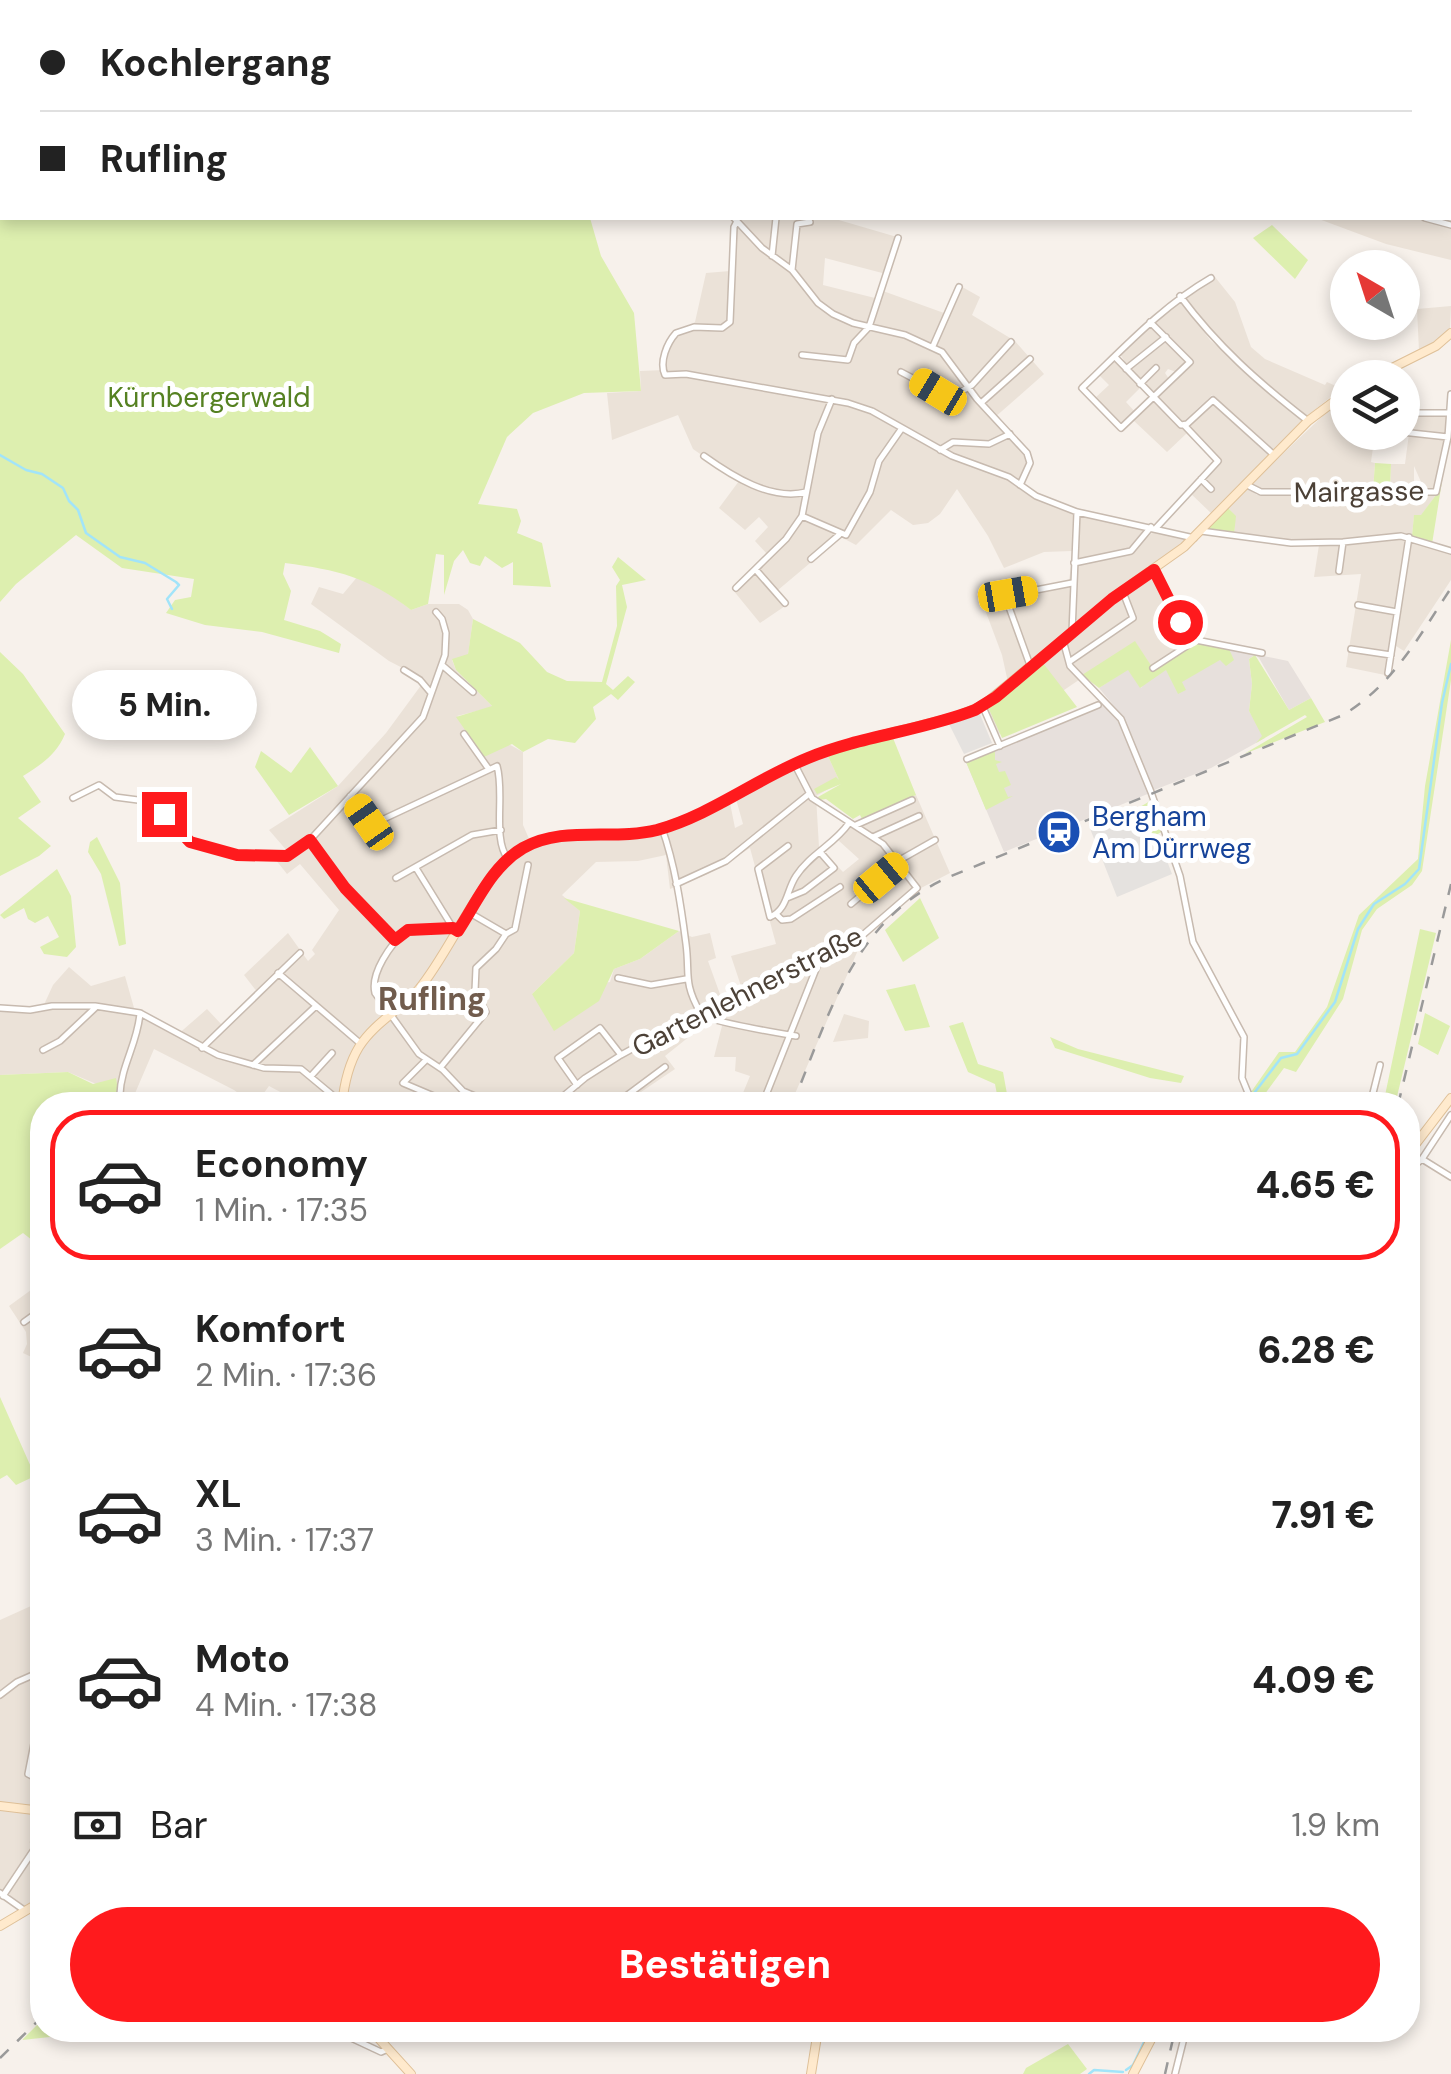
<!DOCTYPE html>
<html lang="de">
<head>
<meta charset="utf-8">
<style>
	:root { --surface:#fff; --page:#f6f6f6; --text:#222; --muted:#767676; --line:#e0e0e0; --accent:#ff1a1d }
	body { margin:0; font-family:"DM Sans",sans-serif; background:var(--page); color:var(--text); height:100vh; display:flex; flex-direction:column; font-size:38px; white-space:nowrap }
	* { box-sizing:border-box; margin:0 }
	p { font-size:32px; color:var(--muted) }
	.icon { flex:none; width:55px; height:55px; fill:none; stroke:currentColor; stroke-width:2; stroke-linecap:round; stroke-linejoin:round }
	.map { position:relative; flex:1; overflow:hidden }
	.side { position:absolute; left:30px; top:1092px; width:1390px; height:950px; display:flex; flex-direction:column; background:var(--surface); border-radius:40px; box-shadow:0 5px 15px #0003 }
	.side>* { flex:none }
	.hud { position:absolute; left:0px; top:0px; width:1452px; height:220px; box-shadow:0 5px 15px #0003; display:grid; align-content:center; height:220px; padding:0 40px; background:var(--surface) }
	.needle { width:65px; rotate:321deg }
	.buttons { position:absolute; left:1330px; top:250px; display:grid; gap:20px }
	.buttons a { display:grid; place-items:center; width:90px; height:90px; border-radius:50%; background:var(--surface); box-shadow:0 5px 15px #0003; font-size:50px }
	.end { position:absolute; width:45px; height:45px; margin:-22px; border:12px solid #ff1a1d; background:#fff; box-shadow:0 0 0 5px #fff }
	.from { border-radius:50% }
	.bubble { position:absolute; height:70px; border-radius:35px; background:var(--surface); box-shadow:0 5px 15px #0003; font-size:32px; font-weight:800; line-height:70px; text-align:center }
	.car { position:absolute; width:30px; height:60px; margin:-30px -15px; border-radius:12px; box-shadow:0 0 8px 2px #0007; background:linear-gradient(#f5c518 24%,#345 0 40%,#f5c518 0 76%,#345 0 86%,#f5c518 0) }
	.hud b { display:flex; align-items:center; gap:35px; height:95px; font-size:38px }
	.hud b+b { border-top:2px solid var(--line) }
	.hud i { width:25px; height:25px; background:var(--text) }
	ul { padding:18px 0 0; list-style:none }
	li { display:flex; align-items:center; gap:30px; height:150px; margin:0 20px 15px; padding:0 20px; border:5px solid transparent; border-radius:40px }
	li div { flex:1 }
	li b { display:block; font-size:38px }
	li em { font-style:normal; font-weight:800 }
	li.selected { border-color:var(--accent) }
	li>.icon { width:90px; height:90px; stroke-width:1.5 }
	.pay { display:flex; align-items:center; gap:25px; height:110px; padding:0 40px; font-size:38px }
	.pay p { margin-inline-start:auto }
	.cta { display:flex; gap:20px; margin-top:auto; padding:20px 40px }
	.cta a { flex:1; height:115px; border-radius:60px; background:var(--accent); color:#fff; font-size:40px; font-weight:800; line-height:115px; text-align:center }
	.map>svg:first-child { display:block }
	.residential { fill:#ebe2d8; fill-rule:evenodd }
	.industrial { fill:#e7e0dc }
	.green { fill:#ddefaf }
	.parking { fill:#e5e2df }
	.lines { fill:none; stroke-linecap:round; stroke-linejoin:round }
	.stream { stroke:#a2e4f9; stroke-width:2.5 }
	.street-casing { stroke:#c7baaf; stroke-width:8 }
	.secondary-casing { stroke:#dfc098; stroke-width:10 }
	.street { stroke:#fff; stroke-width:5 }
	.secondary { stroke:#ffeacd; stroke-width:8 }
	.rail { stroke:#9a9a9a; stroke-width:2.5; stroke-dasharray:12 12; stroke-linecap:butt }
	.route { stroke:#ff1a1d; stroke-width:12 }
	.labels { text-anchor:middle; stroke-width:10; stroke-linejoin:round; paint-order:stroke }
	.park-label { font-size:28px; fill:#558121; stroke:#fff }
	.street-label { font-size:28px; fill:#4c4137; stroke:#fff }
	.transit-label { font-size:28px; fill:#164399; stroke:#fff; text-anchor:start }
	.quarter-label { font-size:32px; font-weight:bold; fill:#715c4d; stroke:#fff }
</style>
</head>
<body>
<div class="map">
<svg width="1451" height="2074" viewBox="0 0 1451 2074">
	<rect width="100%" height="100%" fill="#f7f1eb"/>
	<path class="residential" d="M736,218H832L897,237L886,274L825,258L823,285L875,298L883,291L944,313L957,284L980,297L972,315L1015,341L1044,374L994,418L1027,457L1028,466L1016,486L1029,495L1073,512L1072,551L1044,552L1004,568L988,536L957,489L940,514L928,523L913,525L891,510L856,545L841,537L778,590L788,604L760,623L733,590L767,554L755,541L768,527L759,517L745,530L719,508L739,481L693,449L678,415L612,440L607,393L641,391L640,371L665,370L670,346L677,335L695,322L706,273L730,271L733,220Z
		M1316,218H1418L1441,224L1451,228V260L1386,244Z
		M1215,277L1235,302L1251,347L1265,359L1325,385L1327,382L1338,387V391L1306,417L1215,340L1185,297Z
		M1181,301L1210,340L1303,420L1274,450L1212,395L1182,423L1156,397L1192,361L1152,323Z
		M1451,306L1450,329L1438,340L1419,351L1417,309Z
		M1150,325L1163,339L1127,365L1120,354Z
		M1166,340L1188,361L1176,372L1168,369L1165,373L1169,379L1154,394L1130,368Z
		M1114,361L1141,387L1126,402L1136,413L1122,426L1094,399L1109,385L1099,375Z
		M1154,401L1187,433L1167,452L1133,420Z
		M1211,403L1268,455L1212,514L1188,491L1214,462L1210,450L1188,427Z
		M1329,410L1347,422L1348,432L1375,433L1371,462L1375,463L1373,491L1259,490L1250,485Z
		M1446,414L1445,434L1403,431L1402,415Z
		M1409,434L1445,439L1436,490L1425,491L1414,466V491H1390L1391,464H1405Z
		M1248,488L1257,495H1436L1421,516H1414L1412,536L1393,534L1340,540H1279L1234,535L1235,516L1228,508Z
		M1079,515L1147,529L1130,550L1079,561L1076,558Z
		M1154,531L1188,539L1148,571L1186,644L1151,666L1135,642L999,734L985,706L1009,687L1002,655L981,599L1069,581L1071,566L1131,553Z
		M1390,538L1407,540L1385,675L1346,667L1361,574L1314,577L1319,545Z
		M1411,540L1451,554V580L1404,651L1396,646Z
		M358,576L384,589L411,610L428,604H459L468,610L473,619L468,655L452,660L456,670L493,707L457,716L523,752V825L530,841L643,837L665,832L730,803L735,828L743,824L736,799L827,754L840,782L816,796L819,847L843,872L859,859L838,840L851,825L916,795L950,873L921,888L896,906L862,941L790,1105H738L750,1076L735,1071L736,1057H714L723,1022L715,1020L695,1021V1032L665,1056L675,1069L641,1092L636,1105H305L269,1086L255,1105L234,1090L154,1049L130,1105L121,1104L120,1094L68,1072L0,1075V1008L42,1009L53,985L69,967L91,986L125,976L136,1015L176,1036L207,1009L222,1025L258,993L244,975L288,933L308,961L315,954L312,950L339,910L300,864L287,874L275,859L288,852L269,830L338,786L386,733L422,684L420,677L389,661L311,604L319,587L343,594ZM750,848L776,944L731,956L741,986L721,997L708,961L716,958L710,933L692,937L679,931L640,959L614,969L610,982L532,994L574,953L580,911L562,895L596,862L638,861L666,855L670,889L708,874Z
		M844,1014L869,1021L868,1038L833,1042Z
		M42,1282V1362L23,1353L27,1344L26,1332L9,1306Z
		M42,1601V1895L26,1908L0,1891V1620Z"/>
	<path class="industrial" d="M1201,643L1288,661L1311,698L1289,710L1259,658L1255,655L1249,659L1252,684L1249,711L1265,738L1211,768L1154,790L1123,717L1099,688L1128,669L1141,688L1154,670Z
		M1102,706H1106L1121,724L1150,793L1004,852L966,762Z"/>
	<path class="green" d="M0,0H937L2,2V218H590L601,256L634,313L641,391L584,393L533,413L507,437L478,504L517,509L521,521L517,533L542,543L551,587L513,585V562L502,568L485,556L480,566L470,563L463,550L454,561L444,595V555L436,554L428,604L411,610C368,577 338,570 285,563L283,574L291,591L284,620L320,631L341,644L339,653L262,632L205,625L166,613L175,600L191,597L194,579L122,568L76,535L16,584L0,602Z
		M1272,225L1308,260L1295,279L1253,238Z
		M1375,463L1391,464L1390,491H1373Z
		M1444,469L1432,544L1412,536L1414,515H1421L1439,491Z
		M1228,508L1236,516L1234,535L1207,530Z
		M618,557L646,580L622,585L627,607L606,684L613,690L628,676L635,682L618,700L611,694L593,707L596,719L575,743L548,739L523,752L512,744L484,757L456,717L492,706L456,670L452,659L468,654L473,619L520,643L547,672L567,681L602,682L617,626L616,586L620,580L612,567Z
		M1451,640V680L1422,871L1412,885L1377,909L1362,930L1343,999L1296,1072L1284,1068L1262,1098L1258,1096L1251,1105H1242L1279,1052H1295L1327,1007L1359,915L1418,859L1425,786Z
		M1135,641L1154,670L1198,643L1229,649L1234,660L1226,666L1220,660L1182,682L1186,690L1178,694L1166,670L1140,688L1128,670L1099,688L1082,675Z
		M0,652L23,674L65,734C56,755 42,764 23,776L41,802L18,818L51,846L39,856L0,876Z
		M1255,655L1289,710L1311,698L1325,722L1244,754L1307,717L1305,715L1256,743L1262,736L1249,711L1252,684L1249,659Z
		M1043,663L1077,707L1002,738L988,707Z
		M893,738L916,795L862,819L860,815L853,819L826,799L820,800L818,797L841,784L817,794L814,789L836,777L839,780L827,754Z
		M310,747L338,786L289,815L255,767L261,751L291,773Z
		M995,750V760L1002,762L996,764L999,772L1005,771L1011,785L1004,788L1008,797L1013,796L986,810L966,762Z
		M1152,800L1163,831L1151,838L1138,808Z
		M97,837L120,883L126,944L119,946L101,874L88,852L90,842Z
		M57,869L71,896L76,947L67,957L44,954L40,947L59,937L48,916L35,923L28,919L24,908L4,919L0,915Z
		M564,898L679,931L640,959L614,969L599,1001L554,1031L532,994L574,953L580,911Z
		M920,898L939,938L903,962L885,930Z
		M1420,929L1436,933L1395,1105H1383Z
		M915,984L930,1027L905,1031L886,990Z
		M1425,1013L1450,1026L1438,1055L1418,1044Z
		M963,1022L978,1064L1003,1072L1009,1105H999L995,1084L968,1072L949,1026Z
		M1050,1037L1078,1049L1184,1076L1181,1083L1150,1078L1055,1048Z
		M68,1072L93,1084L116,1078L120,1103L42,1105V1248L23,1233L0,1249V1075Z
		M0,1397L35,1476L16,1485L7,1475L0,1479Z
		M42,2020V2030H116L22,2040Z
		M1068,2044L1087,2069L1080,2074H1023L1026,2068Z"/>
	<path class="parking" d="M979,712L992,743L964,754L949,724Z
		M1133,809L1147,844L1159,840L1172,874L1117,897L1089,826Z"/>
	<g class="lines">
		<path class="stream" d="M0,455L26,470L42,474L63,488L69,501L78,510L86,533L120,557L145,563L176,582L179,585L167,599L172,609
			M1245,1105L1281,1058L1297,1054L1335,1002L1358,929L1374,904L1405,884L1419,869L1442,703L1451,664
			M1126,2070L1133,2065L1150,2030
			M1089,2074L1094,2070L1123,2072"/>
		<defs>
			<path id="street" d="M939,0V2
				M1018,0L1025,2
				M1105,0L1111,2
				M1089,2V0
				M1440,2L1441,0
				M1450,173H1451
				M734,218L762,248L792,270L818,303L833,314L853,323L905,335L942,352L977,399L1027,453L1030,463L1020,485
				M1425,218L1451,225
				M737,221L734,227L730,322L722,328L694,327L676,333C667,343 659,362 665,375L686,374L848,403L872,411L952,456L1009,477L1036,496L1077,512L1194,538
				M772,256L776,218
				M792,270L797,224L810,222
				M1180,296C1218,347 1258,382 1308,421
				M1150,322L1190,362L1121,428L1082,388C1123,349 1161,307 1211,278
				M933,346L959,287
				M802,355L848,360L854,343L869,327L898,238
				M1115,357L1181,425L1187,424L1213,400L1274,455
				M1126,369L1166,337
				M901,372L941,393L954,396L972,385L1011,342
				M1140,384L1156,368
				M981,403L1030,359
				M1330,406L1348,419
				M1402,413H1449
				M1402,432L1448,437
				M940,450L953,442L989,444L1010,434
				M704,456C732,476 771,501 806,492
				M1201,479L1211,489
				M1247,485L1261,492H1436L1448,437L1451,394
				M802,516L846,535L870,492L879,461L902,428
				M1156,528L1218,461L1184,425
				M1201,531L1291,543L1343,542L1401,536L1451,551
				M811,559L839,535
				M1074,563L1131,551L1151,527
				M756,570L785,603
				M1153,570L1180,622L1196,640L1262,653
				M1339,571L1343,542
				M736,588L786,539L802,516L818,433L832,399
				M1358,605L1397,612
				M1072,632L1077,512
				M1063,640L1070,666L1121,719L1151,792L1180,876L1193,942L1244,1037L1242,1078L1253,1105
				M1351,649L1391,655
				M1069,662L1133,618L1123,592
				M442,665L473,692
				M1031,668L1005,596L1072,583
				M1153,668L1196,640
				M404,670L420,680L431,693
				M1388,673L1409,537
				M983,707L1000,746
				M464,734L488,768
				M967,759L1098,705
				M350,796L373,824L497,766C505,793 492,839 508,859
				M73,798L99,785L115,797L138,800L157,809L189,842L216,850L246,856L280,857L291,854L310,840L345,888L395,940
				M856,825L912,800
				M662,828C675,865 681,905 686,944C690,974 683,982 700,1012
				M873,837L919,816
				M310,840L423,717L445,655L446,633L442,619L436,612
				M788,846L758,869L770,917C788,909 786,891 796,876C810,854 835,844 849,823
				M898,861L935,840
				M416,868L453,928
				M396,878L472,835L501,830
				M676,884L726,861L809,794
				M787,898L804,891L834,868L820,852
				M851,904L898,864
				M777,915L782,920L791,919L840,887
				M451,928L405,932C391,944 370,973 375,993L419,1054L443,1070L463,1091L484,1100H538L559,1105
				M506,934L515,929L528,865
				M278,973L361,1044
				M618,978L651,985L686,979
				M0,1008L30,1010L52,1006H95L140,1013L218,1055L264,1068L301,1069L342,1103
				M697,1013C707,1021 778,1033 796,1036
				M202,1048L300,953
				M43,1050L60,1041L95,1008
				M426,1060L403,1083L455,1105
				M253,1065L316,1006
				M440,1068L486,1012L475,991L476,968L496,949L506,934L470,913
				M311,1076L332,1053
				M577,1085L558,1058L600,1028L621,1055
				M120,1094C121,1066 138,1042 140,1013
				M1254,1101L1270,1105
				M555,1103L585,1078L621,1055L743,988L857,940L917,888L883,844L812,798L795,765
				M614,1105L665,1067
				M762,1105L818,964V957
				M1370,1105L1380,1065
				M1422,1159L1451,1177
				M1408,1171L1422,1159L1451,1115
				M24,1322L42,1309
				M38,1626L42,1624
				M0,1695L17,1682L42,1671
				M42,1703L28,1774L42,1781
				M34,1842L42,1834
				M0,1893L24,1910
				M3,1896L33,1851
				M334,2030L381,2052L388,2049
				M1175,2074L1186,2030"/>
			<path id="secondary" d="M1368,0L1369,2
				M1450,93L1451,94
				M1372,378L1436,346L1451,333
				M342,1105C344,1085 348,1065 359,1047C374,1023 400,1010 419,989C451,951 481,873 521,849C562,824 611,842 655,830C710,816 755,779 806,759C855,739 909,730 960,715L982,706L1122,591L1184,547L1308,421L1348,391
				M1408,1154L1451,1098
				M0,1806L42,1811
				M0,1926L42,1901
				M371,2030L411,2074
				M811,2074L818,2030
				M1133,2074L1156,2030"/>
		</defs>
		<use href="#street" class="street-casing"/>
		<use href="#secondary" class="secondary-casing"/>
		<use href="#street" class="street"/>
		<use href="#secondary" class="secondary"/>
		<path class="rail" d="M792,1105C830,1015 852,920 949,877L1343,715C1393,685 1420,635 1451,588
			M1398,1105L1451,884
			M0,2058L42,2017
			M1165,2074L1175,2030"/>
	</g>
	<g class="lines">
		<path class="route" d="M164,814L190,842L237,855L287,856L310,840L345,888L395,940L408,930L453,928L458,931C477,902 492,866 523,848C563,825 613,841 657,830C711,815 756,779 808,758C861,736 921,731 975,710L996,697L1112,599L1154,570L1180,622"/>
	</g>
	<defs>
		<symbol id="station-disc" viewBox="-11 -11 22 22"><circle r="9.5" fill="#1a4fb4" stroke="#fff"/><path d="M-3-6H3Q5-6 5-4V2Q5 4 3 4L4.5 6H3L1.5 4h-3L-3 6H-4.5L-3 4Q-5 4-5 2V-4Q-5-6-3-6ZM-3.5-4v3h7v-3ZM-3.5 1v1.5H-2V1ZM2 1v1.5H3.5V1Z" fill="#fff"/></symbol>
	</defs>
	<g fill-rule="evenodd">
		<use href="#station-disc" x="1034" y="807" width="50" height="50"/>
	</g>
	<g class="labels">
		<g class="park-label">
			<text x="209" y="407">Kürnbergerwald</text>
		</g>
		<g class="street-label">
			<text transform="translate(1359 491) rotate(-1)" y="10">Mairgasse</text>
			<text transform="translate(747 991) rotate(-27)" y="10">Gartenlehnerstraße</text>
		</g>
		<g class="transit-label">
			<text x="1092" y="826">Bergham<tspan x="1092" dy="32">Am Dürrweg</tspan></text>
		</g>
		<g class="quarter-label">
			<text x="432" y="1010">Rufling</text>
		</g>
	</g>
</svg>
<div class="buttons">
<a><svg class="needle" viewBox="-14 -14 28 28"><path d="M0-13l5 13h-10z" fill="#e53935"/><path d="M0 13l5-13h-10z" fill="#767676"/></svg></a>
<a><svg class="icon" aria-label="layers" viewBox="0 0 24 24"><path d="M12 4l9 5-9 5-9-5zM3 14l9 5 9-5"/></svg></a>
</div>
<i class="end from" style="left:1180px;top:622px"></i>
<i class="end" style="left:164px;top:814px"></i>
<div class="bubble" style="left:72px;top:670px;width:185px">5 Min.</div>
<i class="car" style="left:938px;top:392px;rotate:301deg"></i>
<i class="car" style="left:1008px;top:594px;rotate:80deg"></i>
<i class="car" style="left:369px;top:822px;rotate:325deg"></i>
<i class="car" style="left:881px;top:878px;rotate:50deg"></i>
<div class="hud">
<b><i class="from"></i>Kochlergang</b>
<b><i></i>Rufling</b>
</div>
<section class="side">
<ul>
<li class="selected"><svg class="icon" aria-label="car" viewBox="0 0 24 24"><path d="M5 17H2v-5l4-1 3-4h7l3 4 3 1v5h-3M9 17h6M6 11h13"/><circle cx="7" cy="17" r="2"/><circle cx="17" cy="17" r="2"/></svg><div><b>Economy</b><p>1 Min. · 17:35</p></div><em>4.65 €</em></li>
<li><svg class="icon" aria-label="car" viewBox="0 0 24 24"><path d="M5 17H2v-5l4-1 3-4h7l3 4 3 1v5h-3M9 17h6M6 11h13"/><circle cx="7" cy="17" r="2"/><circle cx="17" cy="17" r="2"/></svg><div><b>Komfort</b><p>2 Min. · 17:36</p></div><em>6.28 €</em></li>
<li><svg class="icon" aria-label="car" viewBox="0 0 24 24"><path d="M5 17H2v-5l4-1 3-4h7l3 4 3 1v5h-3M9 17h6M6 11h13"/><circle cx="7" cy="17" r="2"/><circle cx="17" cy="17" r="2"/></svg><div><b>XL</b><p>3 Min. · 17:37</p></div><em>7.91 €</em></li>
<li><svg class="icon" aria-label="car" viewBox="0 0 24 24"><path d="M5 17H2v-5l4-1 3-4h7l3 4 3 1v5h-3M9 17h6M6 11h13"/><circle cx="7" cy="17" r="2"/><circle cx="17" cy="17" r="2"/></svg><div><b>Moto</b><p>4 Min. · 17:38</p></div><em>4.09 €</em></li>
</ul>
<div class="pay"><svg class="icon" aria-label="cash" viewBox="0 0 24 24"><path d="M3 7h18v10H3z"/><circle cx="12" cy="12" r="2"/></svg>Bar<p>1.9 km</p></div>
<div class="cta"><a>Bestätigen</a></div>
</section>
</div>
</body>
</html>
